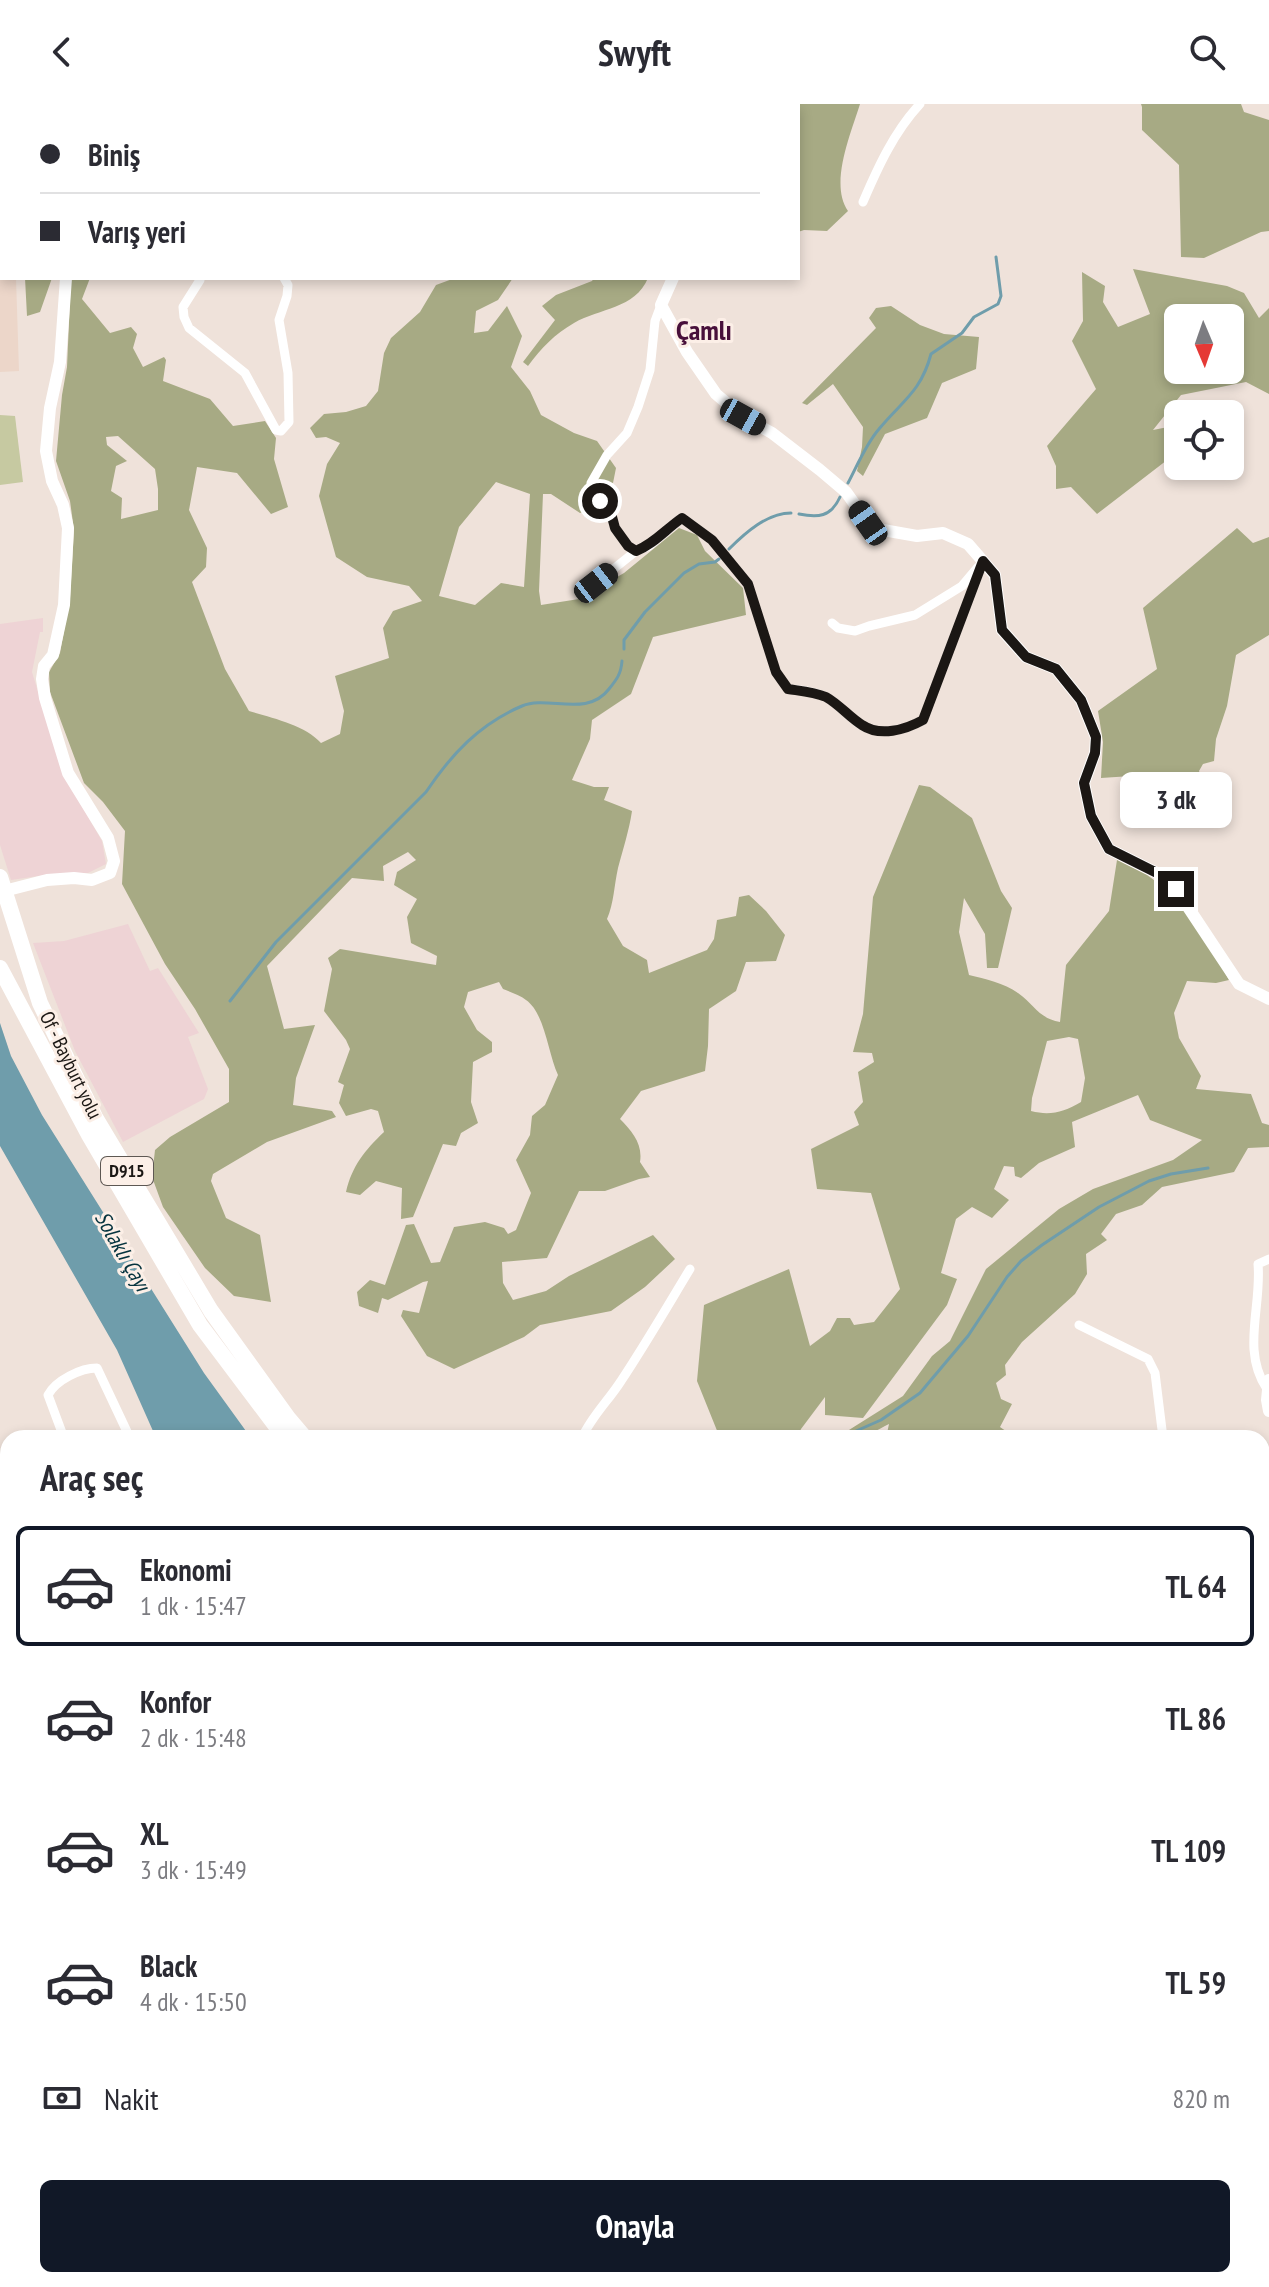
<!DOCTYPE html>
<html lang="tr">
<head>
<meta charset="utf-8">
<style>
	:root { --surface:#fff; --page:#f2f2f3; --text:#2b2b33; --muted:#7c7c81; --line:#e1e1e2; --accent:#111827 }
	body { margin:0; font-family:"PT Sans Narrow",sans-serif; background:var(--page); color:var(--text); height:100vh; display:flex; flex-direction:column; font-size:30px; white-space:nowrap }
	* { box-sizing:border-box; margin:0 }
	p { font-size:26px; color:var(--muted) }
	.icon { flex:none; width:44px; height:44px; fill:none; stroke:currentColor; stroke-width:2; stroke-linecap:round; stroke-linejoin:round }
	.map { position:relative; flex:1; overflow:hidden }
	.drawer { position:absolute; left:0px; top:1326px; width:1270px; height:858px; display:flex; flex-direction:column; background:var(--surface); border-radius:24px 24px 0 0; box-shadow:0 4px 12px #0003 }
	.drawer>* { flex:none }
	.guide { position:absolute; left:0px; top:0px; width:800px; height:176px; box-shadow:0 4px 12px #0003; display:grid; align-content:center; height:176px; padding:0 40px; background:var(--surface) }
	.needle { width:52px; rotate:178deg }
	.controls { position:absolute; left:1164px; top:200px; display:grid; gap:16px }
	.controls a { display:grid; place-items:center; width:80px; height:80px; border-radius:12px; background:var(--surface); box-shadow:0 4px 12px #0003; font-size:40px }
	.end { position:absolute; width:36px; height:36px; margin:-18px; border:10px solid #1b1714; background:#fff; box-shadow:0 0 0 4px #fff }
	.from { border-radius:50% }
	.bubble { position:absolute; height:56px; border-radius:12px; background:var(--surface); box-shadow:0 4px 12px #0003; font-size:26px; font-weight:600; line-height:56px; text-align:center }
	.car { position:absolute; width:24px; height:48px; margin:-24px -12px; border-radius:10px; box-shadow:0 0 6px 2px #0007; background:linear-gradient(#222 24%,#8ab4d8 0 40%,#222 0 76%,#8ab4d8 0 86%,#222 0) }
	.guide b { display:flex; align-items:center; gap:28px; height:76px; font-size:30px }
	.guide b+b { border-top:2px solid var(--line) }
	.guide i { width:20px; height:20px; background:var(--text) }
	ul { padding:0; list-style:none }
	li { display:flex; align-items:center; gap:24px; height:120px; margin:0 16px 12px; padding:0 24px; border:4px solid transparent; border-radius:12px }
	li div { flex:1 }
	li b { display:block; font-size:30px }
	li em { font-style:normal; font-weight:600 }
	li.selected { border-color:var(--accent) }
	li>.icon { width:72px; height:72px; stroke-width:1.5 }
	h2 { padding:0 40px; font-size:36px; line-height:96px }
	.pay { display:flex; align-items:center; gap:20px; height:88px; padding:0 40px; font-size:30px }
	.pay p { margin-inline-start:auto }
	.cta { display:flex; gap:16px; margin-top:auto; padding:16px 40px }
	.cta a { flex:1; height:92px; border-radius:12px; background:var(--accent); color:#fff; font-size:32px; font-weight:600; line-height:92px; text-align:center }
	header { display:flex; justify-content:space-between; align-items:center; height:104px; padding:0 40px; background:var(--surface); font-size:36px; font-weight:600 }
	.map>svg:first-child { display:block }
	.industrial { fill:#eed3d5 }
	.education { fill:#ecd6c9 }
	.green { fill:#c6c9a1 }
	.forest { fill:#a7aa84; fill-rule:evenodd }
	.water { fill:#6f9dab }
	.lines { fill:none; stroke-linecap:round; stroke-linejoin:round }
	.stream { stroke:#6f9dab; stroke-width:3 }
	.street { stroke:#fff; stroke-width:9 }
	.secondary { stroke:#fff; stroke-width:12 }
	.highway { stroke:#fff; stroke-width:16 }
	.route { stroke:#1b1714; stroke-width:10 }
	.labels { text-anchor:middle; stroke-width:6; stroke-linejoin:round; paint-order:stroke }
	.shield { fill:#fcefe7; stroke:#5e5853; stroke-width:2 }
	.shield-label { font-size:18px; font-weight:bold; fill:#1b1714 }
	.street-label { font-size:20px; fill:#1b1714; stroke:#fcefe7 }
	.water-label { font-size:22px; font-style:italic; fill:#05333e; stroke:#fcefe7 }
	.district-label { font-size:28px; font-weight:bold; fill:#48103b; stroke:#fcefe7 }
</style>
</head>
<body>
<header><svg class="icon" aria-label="back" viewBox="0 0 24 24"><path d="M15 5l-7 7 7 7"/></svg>Swyft<svg class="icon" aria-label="search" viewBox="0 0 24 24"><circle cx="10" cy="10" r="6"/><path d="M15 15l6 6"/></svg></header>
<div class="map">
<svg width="1269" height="2183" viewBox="0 0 1269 2183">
	<rect width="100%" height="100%" fill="#efe2da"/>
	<path class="industrial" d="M43,514V528H40L32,568L63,670L102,737L106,760L88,769L45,771L11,776L0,741V520Z
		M128,820L150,867L158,864L199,929L188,933L208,985L204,995L123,1038L75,947L33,839L64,837Z"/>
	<path class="education" d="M0,37H2V174H16L19,267L0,268Z"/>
	<path class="green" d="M0,311L15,312L23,378L0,381Z"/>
	<path class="forest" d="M788,0H860C851,29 829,80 848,107L827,127L804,126L798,128V2H787Z
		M1141,0H1241L1244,8L1269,16V127L1261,128L1204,154L1181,153L1179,61L1142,26V3Z
		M1133,165L1227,182L1244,189L1259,214L1269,204V290L1246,278L1181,291L1153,326L1178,321V351L1171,353L1097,410L1071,383L1056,385V362L1047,342L1096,285L1072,237L1083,217L1082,168L1105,182L1103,198L1118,223L1150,210ZM1178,214H1230V266H1178Z
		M25,174H52L40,208L27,212Z
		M71,174H90L82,195L110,229L131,223L137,230L133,244L143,263L164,253L166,256L163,277L210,295L233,322L265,317L276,334L274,355L288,403L271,410L237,369L197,363L189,406L207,444L206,463L192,478L225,565L249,607C272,614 305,621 321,639L340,630L344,607L335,572L389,554L383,524L393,507L422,497L409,482L367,473L336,453L319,392L327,360L340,339L326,333L316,334L310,324L324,310L346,308L366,302L378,287L384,249L391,234L420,208L436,181L455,174H513L498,196L476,207L474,229L488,227L507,202L522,232L511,263L530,287L541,311L574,329L597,337L616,364L613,379L593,406L580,409L551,390H543L539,487L541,501L579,495L624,469L679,424L697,431L705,447L743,484L746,511L653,533L631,590L592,616L590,635L572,676L594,683H609L604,696L632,707C629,727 623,745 618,764C614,782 614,799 607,815L623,842L647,856L649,869L707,846L714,835L717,816L736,812L739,793L749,791L766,807L785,831L776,857L746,858L736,887L709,905L708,942L705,967L641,987L620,1015C632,1027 643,1040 640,1058L650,1073L639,1075L605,1087H579L547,1154L502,1158L503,1179L513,1196L546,1187L569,1172L653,1131L675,1155L645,1183L611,1207L540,1221L524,1233L454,1265L427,1252L401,1212L403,1206L419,1209L428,1177L423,1178L388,1196L382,1194L378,1209L359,1202L357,1188L370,1176L385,1181L406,1121L414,1120L431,1159L440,1158L454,1123L485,1118L504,1124L508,1130L516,1126L531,1089L516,1056L530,1031L532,1012L545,1001L558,971C548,950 545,909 526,896C520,891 510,888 503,885L499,878L468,888L464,903L477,926L492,938V948L473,958L471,998L478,1019L461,1029L456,1042L443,1040L413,1113L401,1115L402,1084L376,1077L360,1091L346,1088C352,1062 365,1046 384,1028L378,1007L371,1005L346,1012L339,999L344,981L338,978L350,945L346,936L324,907L332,865L328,854L340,845L436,861L437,852L411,839L407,813L417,795L394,781L397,768L416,756L408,748L383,762L384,777L352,774L267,862L284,925L315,921L296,974L293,1001L332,1007L336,1013L267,1038L213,1070L211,1077L226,1114L260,1131L271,1198L234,1192L205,1164L163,1103L152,1073L155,1046L170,1033L229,998V965L195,905L165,860L122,780L125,727L103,698L84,679L50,588L49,568L60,549L70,494L74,426L70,397L56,357L62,291L67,263ZM118,332L155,365L158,385V406L121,415L122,394L111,387L116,362L127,357L107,341L106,333ZM496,378L530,390L524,483L501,479L475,501L439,492L459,423Z
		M594,174H648C635,205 600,204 574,219C554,231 542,243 528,262L523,258L555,216L542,202L556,191L592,177Z
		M891,202L920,221L944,230L979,233L976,265L942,279L927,314L885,330L863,372L857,367L862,343L863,323L833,280L807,301L802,299L876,224L869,214L876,204Z
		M1237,424L1253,439L1269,433V531L1236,551L1227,602L1216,635L1214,657L1203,660L1199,667L1205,680L1206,692L1186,691L1161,670L1101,674L1103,638L1098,607L1157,565L1143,504Z
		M919,681L930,683L972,714L1001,787L1012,804L998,864H987L985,830L964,794L959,828L969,871C985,875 1004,879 1018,889C1035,901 1038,914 1060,918L1066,861L1109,807L1117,756L1147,771L1176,792L1209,840L1229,876L1216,879L1187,877L1174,909L1179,934L1201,972L1196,985L1251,990L1262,1019L1269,1021V1043L1248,1044L1234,1068L1162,1083L1142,1101L1116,1110L1101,1130L1107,1136L1086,1150L1087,1170L1075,1190L1022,1238L1005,1261L1006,1271L996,1279L1001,1295L1012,1300L1000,1323L1016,1334H886L889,1320C873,1328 859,1338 841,1331L903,1292L932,1252L950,1237L986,1165L1059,1105L1093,1085L1173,1056L1202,1036L1150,1016L1138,991L1072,1018L1075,1043L1039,1059L1021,1074L1015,1072L1014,1063L1004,1062L994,1085L1009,1096L992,1114L972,1103L956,1115L941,1169L957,1175L947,1201L863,1314L825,1311V1293L801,1325L797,1334H720L697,1277L704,1201L789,1165L810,1242L830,1227L837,1214H850L854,1221L874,1218L900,1185L871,1089L817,1085L811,1045L859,1021L854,1008L863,998L858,968L874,958L872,949L853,948L863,910L873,793ZM1069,933L1078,935L1085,974L1081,998C1064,1008 1050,1012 1031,1007L1032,994L1047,937Z
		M0,1525L8,1526V1633L0,1636Z
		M1262,1680L1269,1745V1903L1262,1910Z
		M8,1691V1798L0,1784V1695Z"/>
	<path class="water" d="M0,919L11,952L42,1011L204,1269L251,1334H159L153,1327L117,1246L0,1042Z"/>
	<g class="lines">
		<path class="stream" d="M848,379C857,362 866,340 879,325C902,297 921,288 931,250L962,229L974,213L998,200L1001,192L996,153
			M799,410C818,414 831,413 840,393
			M729,445C745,429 767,409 791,409
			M624,545V536L645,508L684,469L699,460L715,458L719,455
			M230,897L276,838L426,688C451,651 479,620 522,602C548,591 587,614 609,585C617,575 621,570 622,557
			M845,1334L856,1327L881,1316L920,1289L968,1232L1007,1173L1021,1157L1042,1141L1099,1103L1149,1077L1171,1070L1208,1064"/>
		<path class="street" d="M288,2L290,0
			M402,2L406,0
			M863,98C878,63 894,28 920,0
			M199,174L200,176L183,203L184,213L189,224L245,269L276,326L281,327L289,318L288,269L279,216L287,192L288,181L284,174
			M661,201L655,217L650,266L638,303L627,329L607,351L591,379L594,392L611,409L615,424L628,442L636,447L649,442L682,414L712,436L748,480L776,568L788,585C801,586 814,587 826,593C839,601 849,613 861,621C880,633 905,626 923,616L983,457
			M596,479L636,447
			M832,519L838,524L855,527L869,522L915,511L962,482L978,463
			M1079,1221L1148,1255L1155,1269L1163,1334
			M1267,1285C1241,1247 1262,1202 1258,1160L1269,1155
			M64,1334L48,1291C56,1276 81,1264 97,1264L130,1334
			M582,1334C591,1313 609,1296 621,1277C645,1241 667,1203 690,1165
			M0,1480L8,1482
			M1262,1947L1269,1952
			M1262,1972L1269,1965
			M1262,2105L1269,2100
			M0,2116L8,2122
			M335,2176L342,2183
			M536,2176L546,2183
			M716,2176H730
			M739,2176L746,2183
			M766,2176L773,2183
			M808,2176L816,2183
			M854,2176L862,2183
			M911,2176L918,2183
			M1131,2176L1138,2183
			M1173,2176L1180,2183
			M1222,2176L1229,2183
			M1253,2176L1259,2183
			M612,2183L619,2176"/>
		<path class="secondary" d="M87,2L88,0
			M778,2L779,0
			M673,174L661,201L687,248L716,290L743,313L772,329L820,366L846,388L868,419L883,426L917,432L943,429L968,440L995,471L1002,526L1026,553L1056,565L1081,596L1096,633L1095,649L1084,679L1091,712L1109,745L1159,770L1176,785L1239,880L1269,895
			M4,787L47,776L74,774L92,776L110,769L114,757L108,734L68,669L45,594L42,575L44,562L53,551L64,501L68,424L63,401L52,377L46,347L50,304L60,258L66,174
			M1269,1276L1267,1296L1269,1307
			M1262,1487L1269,1483
			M1262,1644L1269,1691
			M0,2137L8,2142
			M50,2176L58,2183
			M966,2176L974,2183
			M982,2176L989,2183"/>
		<path class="highway" d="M0,773L40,899L95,1013L211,1207L288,1314L305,1334
			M0,864L89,1031L200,1221L285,1334
			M1262,2053H1269
			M1262,2076L1269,2077"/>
	</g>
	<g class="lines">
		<path class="route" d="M600,397L611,409L615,424L628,442L636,447C654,440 666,425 682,414L712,436L748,480L776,568L788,585C801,587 814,588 826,593C840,601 849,613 862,621C880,633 905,626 923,616L983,457L995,471L1002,526L1026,553L1056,565L1081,596L1096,633L1095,649L1084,679L1091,712L1109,745L1159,770L1176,785"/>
	</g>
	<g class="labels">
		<rect class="shield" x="101" y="1053" width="52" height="28" rx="6"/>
		<g class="shield-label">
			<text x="127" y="1073">D915</text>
		</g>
		<g class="street-label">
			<text transform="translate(71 961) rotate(64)" y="7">Of - Bayburt yolu</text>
		</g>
		<g class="water-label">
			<text transform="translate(123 1147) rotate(60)" y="8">Solaklı Çayı</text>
		</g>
		<g class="district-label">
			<text x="704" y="236">Çamlı</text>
		</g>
	</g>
</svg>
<div class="controls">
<a><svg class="needle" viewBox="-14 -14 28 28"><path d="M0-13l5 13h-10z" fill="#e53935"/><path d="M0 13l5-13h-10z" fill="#7c7c81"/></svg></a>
<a><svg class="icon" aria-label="locate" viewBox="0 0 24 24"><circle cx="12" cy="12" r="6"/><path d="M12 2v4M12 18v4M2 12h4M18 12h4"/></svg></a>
</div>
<i class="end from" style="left:600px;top:397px"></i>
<i class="end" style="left:1176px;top:785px"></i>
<div class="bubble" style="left:1120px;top:668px;width:112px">3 dk</div>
<i class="car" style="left:743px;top:313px;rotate:119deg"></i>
<i class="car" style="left:868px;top:419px;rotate:325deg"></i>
<i class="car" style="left:596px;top:479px;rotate:52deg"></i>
<div class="guide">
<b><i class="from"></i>Biniş</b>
<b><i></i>Varış yeri</b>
</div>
<section class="drawer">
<h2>Araç seç</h2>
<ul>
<li class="selected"><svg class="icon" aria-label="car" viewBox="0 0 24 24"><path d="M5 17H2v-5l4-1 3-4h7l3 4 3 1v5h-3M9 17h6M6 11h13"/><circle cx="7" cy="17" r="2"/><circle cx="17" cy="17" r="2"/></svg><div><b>Ekonomi</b><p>1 dk · 15:47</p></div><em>TL 64</em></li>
<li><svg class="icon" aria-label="car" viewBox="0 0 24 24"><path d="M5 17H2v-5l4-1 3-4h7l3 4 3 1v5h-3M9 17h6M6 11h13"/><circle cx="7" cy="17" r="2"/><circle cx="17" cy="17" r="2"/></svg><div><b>Konfor</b><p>2 dk · 15:48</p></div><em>TL 86</em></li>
<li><svg class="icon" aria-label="car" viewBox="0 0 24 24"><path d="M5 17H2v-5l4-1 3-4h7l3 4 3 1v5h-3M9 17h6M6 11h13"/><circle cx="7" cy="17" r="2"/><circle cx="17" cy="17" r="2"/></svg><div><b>XL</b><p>3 dk · 15:49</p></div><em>TL 109</em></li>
<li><svg class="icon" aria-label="car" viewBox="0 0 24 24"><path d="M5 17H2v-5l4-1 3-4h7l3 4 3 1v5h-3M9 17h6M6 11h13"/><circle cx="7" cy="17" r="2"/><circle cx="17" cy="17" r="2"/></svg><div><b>Black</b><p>4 dk · 15:50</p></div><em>TL 59</em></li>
</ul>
<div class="pay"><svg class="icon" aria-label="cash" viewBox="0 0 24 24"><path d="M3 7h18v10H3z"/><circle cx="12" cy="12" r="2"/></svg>Nakit<p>820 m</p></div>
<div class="cta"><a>Onayla</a></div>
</section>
</div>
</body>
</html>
